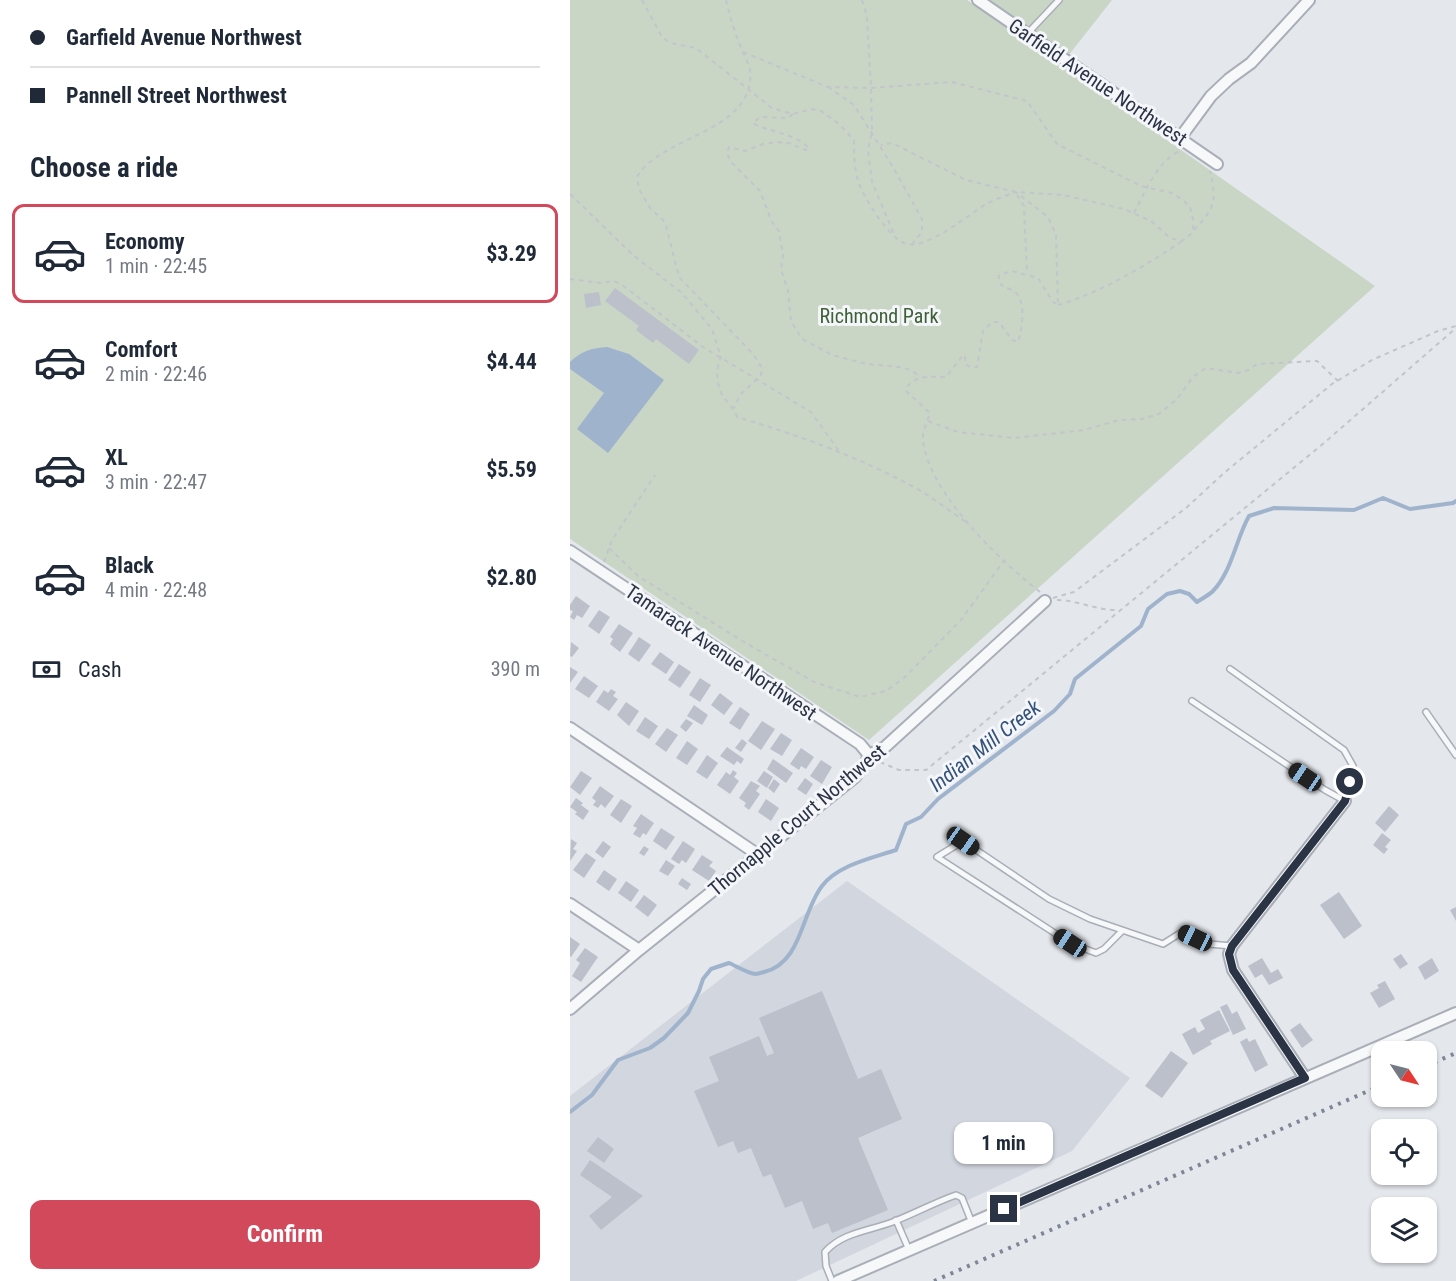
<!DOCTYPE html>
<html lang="en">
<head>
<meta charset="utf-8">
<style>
	:root { --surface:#fff; --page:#f6f6f7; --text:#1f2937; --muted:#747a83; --line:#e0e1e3; --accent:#d1495b }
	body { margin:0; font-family:"Roboto Condensed",sans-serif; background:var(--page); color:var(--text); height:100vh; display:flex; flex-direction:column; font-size:22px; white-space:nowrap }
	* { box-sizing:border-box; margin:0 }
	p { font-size:20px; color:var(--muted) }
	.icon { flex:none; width:33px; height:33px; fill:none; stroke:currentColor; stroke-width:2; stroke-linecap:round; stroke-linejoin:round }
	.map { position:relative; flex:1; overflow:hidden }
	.sheet { display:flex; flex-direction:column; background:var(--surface); width:570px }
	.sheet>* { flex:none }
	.banner { display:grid; align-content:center; height:132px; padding:0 30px; background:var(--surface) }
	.needle { width:39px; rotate:125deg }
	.controls { position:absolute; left:801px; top:1041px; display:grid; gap:12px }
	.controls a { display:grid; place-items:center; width:66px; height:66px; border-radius:12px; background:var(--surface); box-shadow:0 2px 4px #0004; font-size:30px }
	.end { position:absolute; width:27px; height:27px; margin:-14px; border:8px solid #2b3445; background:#fff; box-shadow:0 0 0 3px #fff }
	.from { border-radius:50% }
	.bubble { position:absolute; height:42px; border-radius:12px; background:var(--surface); box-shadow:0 2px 4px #0004; font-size:20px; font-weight:700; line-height:42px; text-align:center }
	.car { position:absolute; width:18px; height:36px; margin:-18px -9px; border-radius:8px; box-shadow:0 0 4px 2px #0007; background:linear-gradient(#222 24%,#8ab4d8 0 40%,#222 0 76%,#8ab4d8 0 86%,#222 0) }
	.banner b { display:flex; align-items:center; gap:21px; height:57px; font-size:22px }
	.banner b+b { border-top:2px solid var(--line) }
	.banner i { width:15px; height:15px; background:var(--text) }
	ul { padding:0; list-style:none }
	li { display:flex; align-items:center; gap:18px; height:99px; margin:0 12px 9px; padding:0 18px; border:3px solid transparent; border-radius:12px }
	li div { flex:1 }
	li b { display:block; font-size:22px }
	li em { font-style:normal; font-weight:700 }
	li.current { border-color:var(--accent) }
	li>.icon { width:54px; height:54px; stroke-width:1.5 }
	h2 { padding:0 30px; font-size:27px; line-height:72px }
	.pay { display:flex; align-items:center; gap:15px; height:66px; padding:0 30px; font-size:22px }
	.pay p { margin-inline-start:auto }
	.cta { display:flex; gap:12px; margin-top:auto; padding:12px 30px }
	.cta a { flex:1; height:69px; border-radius:12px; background:var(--accent); color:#fff; font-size:24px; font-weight:700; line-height:69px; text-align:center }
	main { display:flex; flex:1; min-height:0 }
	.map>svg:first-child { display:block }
	.built { fill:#d2d6de }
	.green { fill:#c9d6c5 }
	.water { fill:#9fb4cc }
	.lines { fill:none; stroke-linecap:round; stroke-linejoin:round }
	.stream { stroke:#9fb4cc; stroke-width:4 }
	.building { fill:#bbc0ca }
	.service-casing { stroke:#a9aeb7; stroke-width:8 }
	.minor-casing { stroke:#a9aeb7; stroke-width:14 }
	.path { stroke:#c2c5cb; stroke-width:2; stroke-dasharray:4.5 4.5; stroke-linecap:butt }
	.service { stroke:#f7f8fa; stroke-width:5 }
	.minor { stroke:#f7f8fa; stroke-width:10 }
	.rail { stroke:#7d8696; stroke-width:4; stroke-dasharray:3 6; stroke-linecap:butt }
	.route { stroke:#2b3445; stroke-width:8 }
	.labels { text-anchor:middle; stroke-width:6; stroke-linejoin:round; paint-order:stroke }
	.street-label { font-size:20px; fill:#2b3445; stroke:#f4f6f9 }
	.park-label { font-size:20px; fill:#3f6138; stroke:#f4f6f9 }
	.water-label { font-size:21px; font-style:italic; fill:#34527a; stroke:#f4f6f9 }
</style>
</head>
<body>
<main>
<section class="sheet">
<div class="banner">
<b><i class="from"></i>Garfield Avenue Northwest</b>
<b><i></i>Pannell Street Northwest</b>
</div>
<h2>Choose a ride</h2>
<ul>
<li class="current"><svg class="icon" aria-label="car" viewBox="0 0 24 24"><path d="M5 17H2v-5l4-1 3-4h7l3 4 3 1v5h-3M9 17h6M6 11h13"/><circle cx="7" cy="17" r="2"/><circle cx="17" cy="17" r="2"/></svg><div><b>Economy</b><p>1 min · 22:45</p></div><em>$3.29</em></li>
<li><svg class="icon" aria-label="car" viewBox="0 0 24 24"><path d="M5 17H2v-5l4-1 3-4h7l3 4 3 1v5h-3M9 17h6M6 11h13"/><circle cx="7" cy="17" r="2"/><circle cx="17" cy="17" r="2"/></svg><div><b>Comfort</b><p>2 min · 22:46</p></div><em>$4.44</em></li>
<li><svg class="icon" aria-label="car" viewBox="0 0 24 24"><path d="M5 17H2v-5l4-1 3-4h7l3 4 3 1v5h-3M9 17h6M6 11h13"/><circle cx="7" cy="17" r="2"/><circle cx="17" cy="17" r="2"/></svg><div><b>XL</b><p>3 min · 22:47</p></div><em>$5.59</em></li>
<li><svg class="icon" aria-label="car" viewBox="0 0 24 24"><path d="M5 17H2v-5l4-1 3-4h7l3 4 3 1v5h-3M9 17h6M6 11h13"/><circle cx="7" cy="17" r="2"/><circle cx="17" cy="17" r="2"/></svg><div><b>Black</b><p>4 min · 22:48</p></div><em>$2.80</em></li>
</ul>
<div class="pay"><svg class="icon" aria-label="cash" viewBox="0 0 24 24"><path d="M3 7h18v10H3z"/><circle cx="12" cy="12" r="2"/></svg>Cash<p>390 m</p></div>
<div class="cta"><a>Confirm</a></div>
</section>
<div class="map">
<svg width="886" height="1281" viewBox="0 0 886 1281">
	<rect width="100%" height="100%" fill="#e4e7ec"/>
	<path class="built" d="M277,881L560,1078L502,1151L226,1281H0V1096Z"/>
	<path class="green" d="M0,0H397L805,286L299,740L0,539Z
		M420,0H542L498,56Z"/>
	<path class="water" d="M37,347L59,354L94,380L38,453L7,429L34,393L0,369V362C11,351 22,348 37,347Z"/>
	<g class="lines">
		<path class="stream" d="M0,1112L22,1095L48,1060L80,1048L94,1038L118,1013L129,991L133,979L141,969L159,963C166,966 177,973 185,974C188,974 191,973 194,972C232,963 231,913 252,886C268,865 302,858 326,850L336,824L351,817L368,799L484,711L500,694L505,679L571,626L578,609L597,594L610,591L619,594L627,602C633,598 639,595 643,591C662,571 666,539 679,516L704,508L784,510L813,498L840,509L883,503L886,501"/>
	</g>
	<path class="building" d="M45,288L129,350L119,364L86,339L83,343L66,330L69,326L35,301Z
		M29,292L31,305L16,308L14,294Z
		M6,596L20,606L12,618L7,615L4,620L0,617L3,611L0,610V605Z
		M29,610L40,617L29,634L18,626Z
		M49,624L63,633L50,652L40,644L43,639L40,637Z
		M69,637L81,645L69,662L58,654Z
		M1,642L9,648L2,657L0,656Z
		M90,652L104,662L96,674L81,664Z
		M109,664L121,672L110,688L98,680Z
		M0,667L8,672L0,683Z
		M14,676L28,686L19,698L5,689Z
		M130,678L141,685L130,702L119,695Z
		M41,689L46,692L43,696L48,699L39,711L26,702L34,690L38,693Z
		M150,693L163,703L154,715L141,705Z
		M56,702L69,711L59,726L47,715Z
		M124,705L138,715L132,725L117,716Z
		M170,707L180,714L170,730L159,723Z
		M75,717L88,726L79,739L66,731Z
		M116,719L123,723L116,732L110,727Z
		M192,721L205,729L191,750L178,741Z
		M97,728L108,735L96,752L85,744Z
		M211,733L222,740L212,756L200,749Z
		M172,739L177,743L171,752L165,748Z
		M117,741L128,749L117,765L106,758Z
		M157,747L174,759L171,764L167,761L164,765L150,756Z
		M231,748L244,757L236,769L231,766L229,770L220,764Z
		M137,755L148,763L137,779L126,772Z
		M203,759L223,773L216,783L197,769Z
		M251,760L262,767L252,784L240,776Z
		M163,770L167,773L164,777L169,781L160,794L147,785L156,772L160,775Z
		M11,771L22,778L10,795L0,787Z
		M194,771L203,777L197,788L187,781Z
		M235,778L243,784L236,795L227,789Z
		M204,779L210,784L204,793L198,788Z
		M181,781L190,786L186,791L190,794L179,810L174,806L176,803L169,798Z
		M30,786L44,796L35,808L31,804L28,808L23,805L26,801L22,798Z
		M6,798L13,803L11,805L19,811L13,820L5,814L7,812L0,807Z
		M51,799L62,806L51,823L40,815Z
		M196,799L209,808L201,821L188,812Z
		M819,806L829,815L815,832L805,823Z
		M71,814L84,823L76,835L73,833L70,838L63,834L67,828L63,826Z
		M91,828L105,837L96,850L83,841Z
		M812,833L821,840L815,847L818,849L814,854L803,845Z
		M1,839L7,843L3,849L7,851L0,861Z
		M33,841L41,847L33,858L25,852Z
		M113,841L125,849L116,863L112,860L109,864L101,859Z
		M74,846L79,849L74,856L69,853Z
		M16,853L26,860L14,878L3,870Z
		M132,855L143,862L139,866L146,871L139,881L122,870Z
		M96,860L105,866L98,876L89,871Z
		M34,870L47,879L39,891L26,882Z
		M112,878L121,884L117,890L108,884Z
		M56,881L69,890L61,902L48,893Z
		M769,892L792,926L774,939L750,905Z
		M74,895L87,905L78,917L65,907Z
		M886,907V921L880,910Z
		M0,937L10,944L1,957L0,956Z
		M15,948L28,957L11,982L2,976L10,963L6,960Z
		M831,954L838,964L830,969L823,959Z
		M692,958L701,973L708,969L713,978L699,985L692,974L685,978L678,966Z
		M862,958L869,971L855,980L848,967Z
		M815,981L825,999L809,1008L800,993L809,988L807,985Z
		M252,991L288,1079L311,1069L332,1119L288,1138L318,1210L262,1233L258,1223L243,1229L232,1201L215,1208L201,1174L193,1177L181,1148L168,1153L163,1141L148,1147L124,1091L149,1081L139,1057L189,1036L197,1056L204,1053L189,1018Z
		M657,1004L662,1014L667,1011L676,1029L663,1035L650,1007Z
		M649,1010L660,1031L640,1041L642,1044L623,1055L612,1034L625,1027L628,1033L635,1029L630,1020Z
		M730,1023L743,1040L732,1048L720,1030Z
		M677,1038L679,1042L685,1039L698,1065L685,1072L670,1042Z
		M601,1051L618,1063L592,1098L575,1086Z
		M28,1137L44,1149L34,1163L17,1151Z
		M20,1160L73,1196L31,1230L19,1216L42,1197L10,1175Z"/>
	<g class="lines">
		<defs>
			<path id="service" d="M457,34L489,0
				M622,701L755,790L775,801L783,766L774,750L660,669
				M856,712L886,755
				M552,931L534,949L526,953L500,943L367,857L393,841L479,899L520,919L593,944L612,932L639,944L662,946
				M326,1220L339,1250
				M262,1281L256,1266L255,1252C272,1233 297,1231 320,1223C342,1215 363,1203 386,1195L392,1198L402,1223"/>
			<path id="minor" d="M408,0L647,164
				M610,138L641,96L659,79L681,63L739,0
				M0,551L290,744L299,755
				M0,728L187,854
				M0,904L69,950
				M0,1009L69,950L285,777L295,764L299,755L315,747L475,601
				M735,1078L663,970L659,954L662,946L775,801
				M268,1281L886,1013"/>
		</defs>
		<use href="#service" class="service-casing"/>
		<use href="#minor" class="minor-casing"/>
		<path class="path" d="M72,0L92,37L100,43L126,48L202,108L223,114L242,109L251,111L269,124L284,140C284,177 287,186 308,217C315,226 323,238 334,243C355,252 398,215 416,204C425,199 436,196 446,192L478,217L486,235L488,305L483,302L468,278L442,271L429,275C427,290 439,285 447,294C456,305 452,330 448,342L442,340L429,322H422L413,331L407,367L402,368L395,364V356L393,355L376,377C361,377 346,374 336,388L337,392L360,413C357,422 352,432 353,440C358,492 430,561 470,592
			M156,0C160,18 166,36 173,52C175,58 179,64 180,69C187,133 90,135 67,177L69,189L80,208L95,222L109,277L183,354L192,368L191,375L170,395L164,408
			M292,0L297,16L301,88L302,131L298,150L302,182L324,234
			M173,52L258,87L301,88L382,82L457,101L487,144L571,186L602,193L613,200L620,207L624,223L622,233L612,241L600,238L581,221L554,209L493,195L446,192L396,180L322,143L311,145
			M258,87L284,105L323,167L352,219V232L343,243
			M223,114L218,118L190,117L183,123L188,126C202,131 232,137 239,149L235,150L219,143L207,142L193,144L175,151L159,147L157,153L161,162L190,191L202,222L209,231L213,255L211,269L218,291L221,321L232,339L262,355L297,364L329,367L341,370L349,376
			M0,194L63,255L112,293L142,329L151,357C146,368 146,381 151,392C154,401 163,405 167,417C228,435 286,456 342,486C361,496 378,510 396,522
			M447,195L454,206L457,274
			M564,213C576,190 586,164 609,151
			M624,230C645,208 647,201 640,171
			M0,279L30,283L43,281L51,284L133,347L241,412L269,451
			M488,305C532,292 573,267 611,242
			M358,421L388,432L444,438L514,430L549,420L572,419L589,414L607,399L623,377L636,368L668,373L679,370L687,364L747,361L768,381
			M39,548L68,576L174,642L244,682L290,697L316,691L334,678L391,620L433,562
			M34,562L42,540L85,475
			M483,598L504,592L616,508L654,473L762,384L802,360L868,331L886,326
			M487,600C508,600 527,611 549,610
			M310,762L329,770H356L754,443L886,328"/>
		<use href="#service" class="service"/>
		<use href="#minor" class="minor"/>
		<path class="rail" d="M856,1066L886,1053
			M364,1281L812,1085"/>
	</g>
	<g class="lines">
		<path class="route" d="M434,1209L735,1078L663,970L659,954L662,946L775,801L780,782"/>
	</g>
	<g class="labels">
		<g class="street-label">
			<text transform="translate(528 82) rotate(34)" y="7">Garfield Avenue Northwest</text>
			<text transform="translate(151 652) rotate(34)" y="7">Tamarack Avenue Northwest</text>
			<text transform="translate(227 820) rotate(-40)" y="7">Thornapple Court Northwest</text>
		</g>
		<g class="park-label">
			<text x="309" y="323">Richmond Park</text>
		</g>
		<g class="water-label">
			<text transform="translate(415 746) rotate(-38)" y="7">Indian Mill Creek</text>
		</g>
	</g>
</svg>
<div class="controls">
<a><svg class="needle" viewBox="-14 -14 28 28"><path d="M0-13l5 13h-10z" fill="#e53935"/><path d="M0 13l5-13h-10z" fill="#747a83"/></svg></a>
<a><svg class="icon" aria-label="locate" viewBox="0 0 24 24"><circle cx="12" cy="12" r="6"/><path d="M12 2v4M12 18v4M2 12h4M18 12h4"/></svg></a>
<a><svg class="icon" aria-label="layers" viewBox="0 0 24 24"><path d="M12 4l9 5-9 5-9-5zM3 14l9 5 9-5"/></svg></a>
</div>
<i class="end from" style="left:780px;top:782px"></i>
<i class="end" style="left:434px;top:1209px"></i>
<div class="bubble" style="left:384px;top:1122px;width:99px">1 min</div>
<i class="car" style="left:735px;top:777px;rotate:304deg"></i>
<i class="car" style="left:393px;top:841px;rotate:125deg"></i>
<i class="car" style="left:625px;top:938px;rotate:295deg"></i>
<i class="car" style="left:500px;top:943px;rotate:303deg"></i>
</div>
</main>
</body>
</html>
